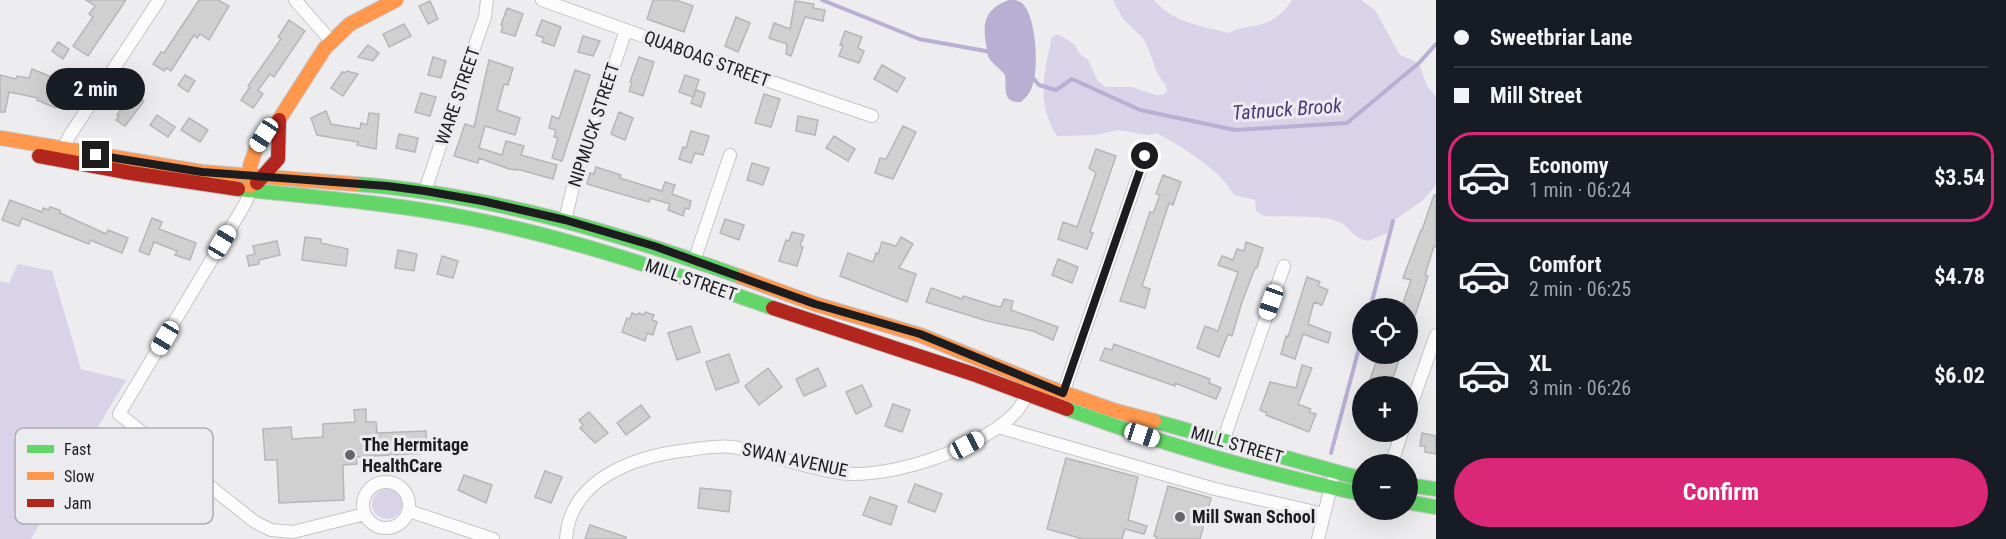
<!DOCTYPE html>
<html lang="en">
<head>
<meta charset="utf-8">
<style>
	:root { --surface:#171b24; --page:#242831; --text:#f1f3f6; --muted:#9ea1a6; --line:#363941; --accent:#db2777 }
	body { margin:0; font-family:"Roboto Condensed",sans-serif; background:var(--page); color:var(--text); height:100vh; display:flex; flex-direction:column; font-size:22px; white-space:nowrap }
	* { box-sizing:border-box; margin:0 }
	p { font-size:20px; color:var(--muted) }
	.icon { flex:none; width:33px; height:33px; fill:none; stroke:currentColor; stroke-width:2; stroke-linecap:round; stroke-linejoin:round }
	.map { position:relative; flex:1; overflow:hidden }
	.panel { display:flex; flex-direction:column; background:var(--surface); width:570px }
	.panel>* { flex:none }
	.hud { display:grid; align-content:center; height:132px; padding:0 18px; background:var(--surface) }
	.tools { position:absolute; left:1352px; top:298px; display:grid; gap:12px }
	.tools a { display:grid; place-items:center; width:66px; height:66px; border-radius:50%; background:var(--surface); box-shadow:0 6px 24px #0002; font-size:30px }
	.end { position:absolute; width:27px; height:27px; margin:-14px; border:8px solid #1d1c1e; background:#fff; box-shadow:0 0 0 3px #fff }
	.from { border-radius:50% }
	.bubble { position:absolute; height:42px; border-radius:21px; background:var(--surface); box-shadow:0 6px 24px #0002; font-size:20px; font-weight:700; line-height:42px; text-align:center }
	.car { position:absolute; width:18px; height:36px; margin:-18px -9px; border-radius:8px; box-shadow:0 0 4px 2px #0007; background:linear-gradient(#fff 24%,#345 0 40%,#fff 0 76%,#345 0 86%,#fff 0) }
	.hud b { display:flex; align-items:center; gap:21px; height:57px; font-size:22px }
	.hud b+b { border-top:2px solid var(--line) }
	.hud i { width:15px; height:15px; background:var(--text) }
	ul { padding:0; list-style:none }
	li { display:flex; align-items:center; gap:18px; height:90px; margin:0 12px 9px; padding:0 6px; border:3px solid transparent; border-radius:24px }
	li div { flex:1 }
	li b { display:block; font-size:22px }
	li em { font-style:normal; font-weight:700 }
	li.on { border-color:var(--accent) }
	li>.icon { width:54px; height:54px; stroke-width:1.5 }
	.cta { display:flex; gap:12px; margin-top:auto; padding:12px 18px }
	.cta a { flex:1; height:69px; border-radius:36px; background:var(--accent); color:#fff; font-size:24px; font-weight:700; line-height:69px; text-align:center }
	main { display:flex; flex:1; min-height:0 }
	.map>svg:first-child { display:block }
	.green { fill:#d8d3e8 }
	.water { fill:#b8afd2 }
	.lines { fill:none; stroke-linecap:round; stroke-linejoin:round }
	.stream { stroke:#b8afd2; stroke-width:4 }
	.building { fill:#d1d0d1; stroke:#b7b6b6; stroke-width:1.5 }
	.street-casing { stroke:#c5c5c7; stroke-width:14 }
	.fast-casing { stroke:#c5c5c7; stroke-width:16 }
	.slow-casing { stroke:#c5c5c7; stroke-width:16 }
	.jam-casing { stroke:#c5c5c7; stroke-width:16 }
	.street { stroke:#fcfcfd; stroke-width:12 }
	.fast { stroke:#63d668; stroke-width:14 }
	.slow { stroke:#ff974d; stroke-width:14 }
	.jam { stroke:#b3261e; stroke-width:14 }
	.route { stroke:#1d1c1e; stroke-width:8 }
	.poi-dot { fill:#666567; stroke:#ecebf0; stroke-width:2 }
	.labels { text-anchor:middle; stroke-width:6; stroke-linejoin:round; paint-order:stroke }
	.street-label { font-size:18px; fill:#1d1c1e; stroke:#ecebf0 }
	.poi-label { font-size:18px; font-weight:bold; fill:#1d1c1e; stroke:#ecebf0; text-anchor:start }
	.water-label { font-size:20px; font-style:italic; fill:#4c3977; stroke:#ecebf0 }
	.key { fill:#ecebf0; stroke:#aeadb1; stroke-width:1.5 }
	.key-label { font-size:16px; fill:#1d1c1e }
</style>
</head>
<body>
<main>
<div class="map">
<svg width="1436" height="539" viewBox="0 0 1436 539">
	<rect width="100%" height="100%" fill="#edecef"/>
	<path class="green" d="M1113,0H1154C1174,23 1201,26 1229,33C1235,29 1241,28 1248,27C1270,23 1279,19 1292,0H1361L1375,10L1400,55L1419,63L1427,86L1436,97V185L1423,200L1393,221L1387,233L1368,241C1350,237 1351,226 1337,221C1324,215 1280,217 1264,216L1256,211L1255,200L1234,195C1220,169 1183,148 1157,133L1148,135L1119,130L1095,135L1058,136C1052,132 1052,126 1049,120C1038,92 1046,65 1052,37L1058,34L1075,45L1080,54L1088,60L1098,81L1106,87H1131L1156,95H1163L1167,91L1166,86L1157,73L1148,48L1143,38L1123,19Z
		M18,264L52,271L81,369L126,380L31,539H0V281L9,283Z
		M372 504a15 15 0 1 1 30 0a15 15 0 1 1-30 0Z"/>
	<path class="water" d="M1009,0C1014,0 1018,0 1022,3C1037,18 1039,68 1032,87C1030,93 1026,97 1021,102C1001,103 1007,88 1005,75C1001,69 992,64 989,58C987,55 987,48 986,44C982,22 986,8 1009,0Z"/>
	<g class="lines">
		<path class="stream" d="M822,0L919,39L991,52
			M1032,77L1039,85L1056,90L1072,79L1140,110L1235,130L1347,123L1419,63L1436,44
			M1370,309L1393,221
			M1331,453L1362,337"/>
	</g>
	<path class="building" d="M86,0H126L88,56L73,46L93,17L89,14L95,6Z
		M199,0H218L229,6L209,40L200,34L197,38L194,35L171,71L166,68L164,71L153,64L161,52L164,53Z
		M653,0H676L693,6L684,32L647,19Z
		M430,1L438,19L428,24L419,6Z
		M795,1L814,4L813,8L825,10L823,21L805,17L791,56L786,54L787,44L769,38L774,23L790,29Z
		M507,8L523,14L515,36L501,32L503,26L501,25Z
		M736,17L750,23L738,52L725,46Z
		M289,20L305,31L274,77L270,74L258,90L263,94L253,108L241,100L250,87L248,86L281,39L278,37Z
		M542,20L561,27L554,46L542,42L544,38L536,35Z
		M404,24L411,36L389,47L383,34Z
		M845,31L862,37L858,48L864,51L859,63L839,56L843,45H840Z
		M583,36L600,41L593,56L578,52Z
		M58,42L69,49L63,59L52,51Z
		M368,45L379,53L373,61L358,57Z
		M433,57L446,61L441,78L428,75Z
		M639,57L654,62L643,96L629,91L632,83L630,82Z
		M489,60L513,68L508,85L504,84L497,110L520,118L515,135L485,126L479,148L502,155L506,141L524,146L521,155L557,165L553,179L517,169V170L509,169L479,158L478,163L454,156L465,124L474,127Z
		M882,65L905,78L897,92L874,79Z
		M32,69L56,79L53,86L63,91L56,108L37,100L38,98L9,92L5,112H0V75L16,79L17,76L29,78Z
		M575,70L590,75L562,161L552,158L558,138L554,137L556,130L549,128L552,116L559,119Z
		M347,71L358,74L343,96L331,88L342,72L345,73Z
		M185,75L195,81L188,92L178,85Z
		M685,75L699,80L693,97L679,92Z
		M696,90L705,93L701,107L691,103Z
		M132,93L144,101L125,126L116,120L119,116L117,115Z
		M421,93L436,97L430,116L415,112Z
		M764,94L780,99L771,127L755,123Z
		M326,111L331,124L360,129L361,123L367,125L369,113L379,114L376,149L357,145L358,142L317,135L311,118Z
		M619,112L633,118L625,140L611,134Z
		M157,115L175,127L168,137L150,125Z
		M798,116L818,120L815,135L796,131Z
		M189,118L208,130L200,142L181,130Z
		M903,126L916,132L893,179L875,173L880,158L886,159Z
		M691,131L709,136L703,155L695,153L691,163L679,159L683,147L686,148Z
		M399,134L418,138L415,152L396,148Z
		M834,136L855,149L848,161L826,148Z
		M1096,149L1116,156L1090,232L1093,233L1087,249L1058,239L1063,222L1077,227L1096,173L1089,168Z
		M752,163L769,168L763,185L747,180Z
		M596,167L621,175L620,178L662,191L665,182L675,185L672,194L691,201L689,209L685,208L683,216L668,210L670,204L650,198L649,202L587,184L590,173L594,174Z
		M1163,175L1181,182L1173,205L1169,203L1142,286L1150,289L1145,308L1120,301L1150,212L1153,213L1160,195L1156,194Z
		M1434,195H1436V247L1434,246L1425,275L1428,276L1409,334L1407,333V309H1401L1411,280L1403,278L1421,230H1422Z
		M10,200L42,212L43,208L49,210L50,207L60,210V213L106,234L108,230L128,238L122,253L90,240L89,244L22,218L19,226L2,220Z
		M152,218L162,222L159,229L196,243L190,260L175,255L177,251L154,242L149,255L139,251Z
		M725,219L744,225L739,240L720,233Z
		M792,232L804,235L800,246L803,247L797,266L779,261L786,240L789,241Z
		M305,237L321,239V243L348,249L346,266L302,260Z
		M901,237L913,244L899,268L916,274L907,302L840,276L848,253L873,262L876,253L878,254L882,242L896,246Z
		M277,241L280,255L259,260V264L249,266L247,256L255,254L253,246Z
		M1246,242L1263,248L1257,268H1255L1242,302L1232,336L1228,334L1219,357L1197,348L1205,326L1218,331L1238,272L1218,265L1222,256L1233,260L1237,249L1244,251Z
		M398,250L417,254L414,271L395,268Z
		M442,256L458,261L453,278L437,274Z
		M1058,259L1078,267L1072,283L1052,275Z
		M1307,277L1320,282L1318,286L1328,290L1322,305L1314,302L1308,324L1331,333L1328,343L1303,334L1295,359L1281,354L1286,336L1288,337Z
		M931,288L962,299L963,296L995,306L1001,307L1004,299L1013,301L1011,310L1058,327L1053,340L1033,331L987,321L926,302Z
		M645,312L654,315L652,320L657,322L653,335L647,333L645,341L622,332L627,318L630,319L632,313L638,315L639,313L644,315Z
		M691,326L700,352L677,360L668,333Z
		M1114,344L1210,379L1209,383L1221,388L1216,399L1175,383V386L1100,360L1105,348L1112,350Z
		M729,354L739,382L716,390L706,362Z
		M1386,354H1401L1390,387H1367L1377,360L1383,361Z
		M1302,365L1312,368L1298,404L1311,409L1309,412L1316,414L1309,432L1266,415L1267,413L1260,410L1270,382L1296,388Z
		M768,368L782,387L759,405L745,386Z
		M818,368L826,386L804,396L796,379Z
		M862,385L872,406L856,414L846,392Z
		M893,404L910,410L902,432L885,426Z
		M641,405L650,417L626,435L617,423Z
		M366,409V422H376L377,433L426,431L427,453L356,457L357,464L343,465L344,500L279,503L277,460H265L263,429L291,427L292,439L323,437V424L355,422L354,410Z
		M589,412L608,433L595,443L580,428L583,425L579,420Z
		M1422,433L1436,436V454L1425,452V446H1420Z
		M1066,458L1138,477L1128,520L1147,526L1144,534L1125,529L1122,539H1083L1047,529Z
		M545,471L562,477L551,503L535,497Z
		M464,475L492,485L486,503L458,490Z
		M915,484L942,494L935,512L908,502Z
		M1168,486L1211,498L1200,539H1156L1157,537L1154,536Z
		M700,488L731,491L729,512L698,508Z
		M870,497L897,506L891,525L863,515Z
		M590,525L626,537V539H585Z"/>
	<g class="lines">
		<defs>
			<path id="street" d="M295,0L331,41
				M542,0L751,75L872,116
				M63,149L70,135L159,0
				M251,190L245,204L119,414L255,522L271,530L293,532L365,514
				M425,191L457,95L485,17L487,0
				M565,220L574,183L626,30
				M694,261L730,155
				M1063,393L1145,156
				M1407,417L1436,335
				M998,427L1215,489L1324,514
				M1223,441L1284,266
				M1391,465L1402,432
				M363 505a23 23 0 1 1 46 0a23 23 0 1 1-46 0Z
				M409,511L493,539
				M566,539C570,478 636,456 688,450C703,448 718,445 733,447C769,453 804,468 840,473C887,480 979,449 1013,415C1021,407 1026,398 1029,388
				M1318,539L1332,482"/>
			<path id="fast" d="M355,184C488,194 615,232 741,277
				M238,189C315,197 391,203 468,218C572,238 672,273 773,308
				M1067,409C1163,444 1261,473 1362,494
				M1154,421L1362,479
				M1407,485L1436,489
				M1407,502L1436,507"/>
			<path id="slow" d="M0,138L202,172L355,184
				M250,186V166L256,149L280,118L325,48L350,24L396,0
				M741,277L815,304L920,335L1045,386L1116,411L1154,421"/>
			<path id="jam" d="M39,156L131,173L238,189
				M257,183L278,159L279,120
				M773,308L973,374L1067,409"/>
		</defs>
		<use href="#street" class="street-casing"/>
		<use href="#fast" class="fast-casing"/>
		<use href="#slow" class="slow-casing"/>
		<use href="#jam" class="jam-casing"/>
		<use href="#street" class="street"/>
		<use href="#fast" class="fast"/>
		<use href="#slow" class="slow"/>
		<use href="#jam" class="jam"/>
	</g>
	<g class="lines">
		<path class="route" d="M96,155L202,172L387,186L425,191L482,201L565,220L654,246L815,304L920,334L1063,393L1145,156"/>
	</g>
	<g class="poi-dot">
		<circle cx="350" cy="455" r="6"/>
		<circle cx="1180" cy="517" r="6"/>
	</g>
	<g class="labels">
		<g class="street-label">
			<text transform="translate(707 59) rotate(20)" y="6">QUABOAG STREET</text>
			<text transform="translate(458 96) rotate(-71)" y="6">WARE STREET</text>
			<text transform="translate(594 125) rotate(-72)" y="6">NIPMUCK STREET</text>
			<text transform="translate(691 280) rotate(19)" y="6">MILL STREET</text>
			<text transform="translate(1237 445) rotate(16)" y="6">MILL STREET</text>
			<text transform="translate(795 460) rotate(12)" y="6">SWAN AVENUE</text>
		</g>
		<g class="poi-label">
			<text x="362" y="451">The Hermitage<tspan x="362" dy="21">HealthCare</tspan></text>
			<text x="1192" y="523">Mill Swan School</text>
		</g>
		<g class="water-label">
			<text transform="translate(1287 109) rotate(-4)" y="7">Tatnuck Brook</text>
		</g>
	</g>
	<rect x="15" y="428" width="198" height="96" rx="9" class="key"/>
	<rect x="27" y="445" width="27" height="8" fill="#63d668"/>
	<rect x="27" y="472" width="27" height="8" fill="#ff974d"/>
	<rect x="27" y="499" width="27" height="8" fill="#b3261e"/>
	<g class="key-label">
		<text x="64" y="455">Fast</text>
		<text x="64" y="482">Slow</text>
		<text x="64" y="509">Jam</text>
	</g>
</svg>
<div class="tools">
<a><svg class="icon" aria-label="locate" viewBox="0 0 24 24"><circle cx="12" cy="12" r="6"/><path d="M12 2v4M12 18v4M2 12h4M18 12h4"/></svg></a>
<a>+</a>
<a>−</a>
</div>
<i class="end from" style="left:1145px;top:156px"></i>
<i class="end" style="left:96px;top:155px"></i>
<div class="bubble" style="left:46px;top:68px;width:99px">2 min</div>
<i class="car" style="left:264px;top:135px;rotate:213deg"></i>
<i class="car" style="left:222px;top:242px;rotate:31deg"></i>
<i class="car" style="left:1271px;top:302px;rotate:199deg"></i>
<i class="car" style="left:165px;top:338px;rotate:211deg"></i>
<i class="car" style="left:1142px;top:435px;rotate:108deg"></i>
<i class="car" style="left:967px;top:445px;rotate:62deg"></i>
</div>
<section class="panel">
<div class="hud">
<b><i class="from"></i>Sweetbriar Lane</b>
<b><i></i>Mill Street</b>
</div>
<ul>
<li class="on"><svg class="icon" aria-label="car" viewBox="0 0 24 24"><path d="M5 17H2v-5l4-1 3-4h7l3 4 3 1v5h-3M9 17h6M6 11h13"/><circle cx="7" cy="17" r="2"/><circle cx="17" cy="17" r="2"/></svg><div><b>Economy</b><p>1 min · 06:24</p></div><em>$3.54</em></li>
<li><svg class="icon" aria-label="car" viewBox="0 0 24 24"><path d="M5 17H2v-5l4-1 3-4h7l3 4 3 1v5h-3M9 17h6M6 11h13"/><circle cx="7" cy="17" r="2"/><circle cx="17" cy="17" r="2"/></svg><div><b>Comfort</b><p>2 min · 06:25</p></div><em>$4.78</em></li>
<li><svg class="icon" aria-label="car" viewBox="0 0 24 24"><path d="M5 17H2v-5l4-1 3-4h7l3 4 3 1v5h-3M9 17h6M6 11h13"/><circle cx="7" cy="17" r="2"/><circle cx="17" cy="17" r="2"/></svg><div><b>XL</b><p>3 min · 06:26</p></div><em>$6.02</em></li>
</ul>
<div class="cta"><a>Confirm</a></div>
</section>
</main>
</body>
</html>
